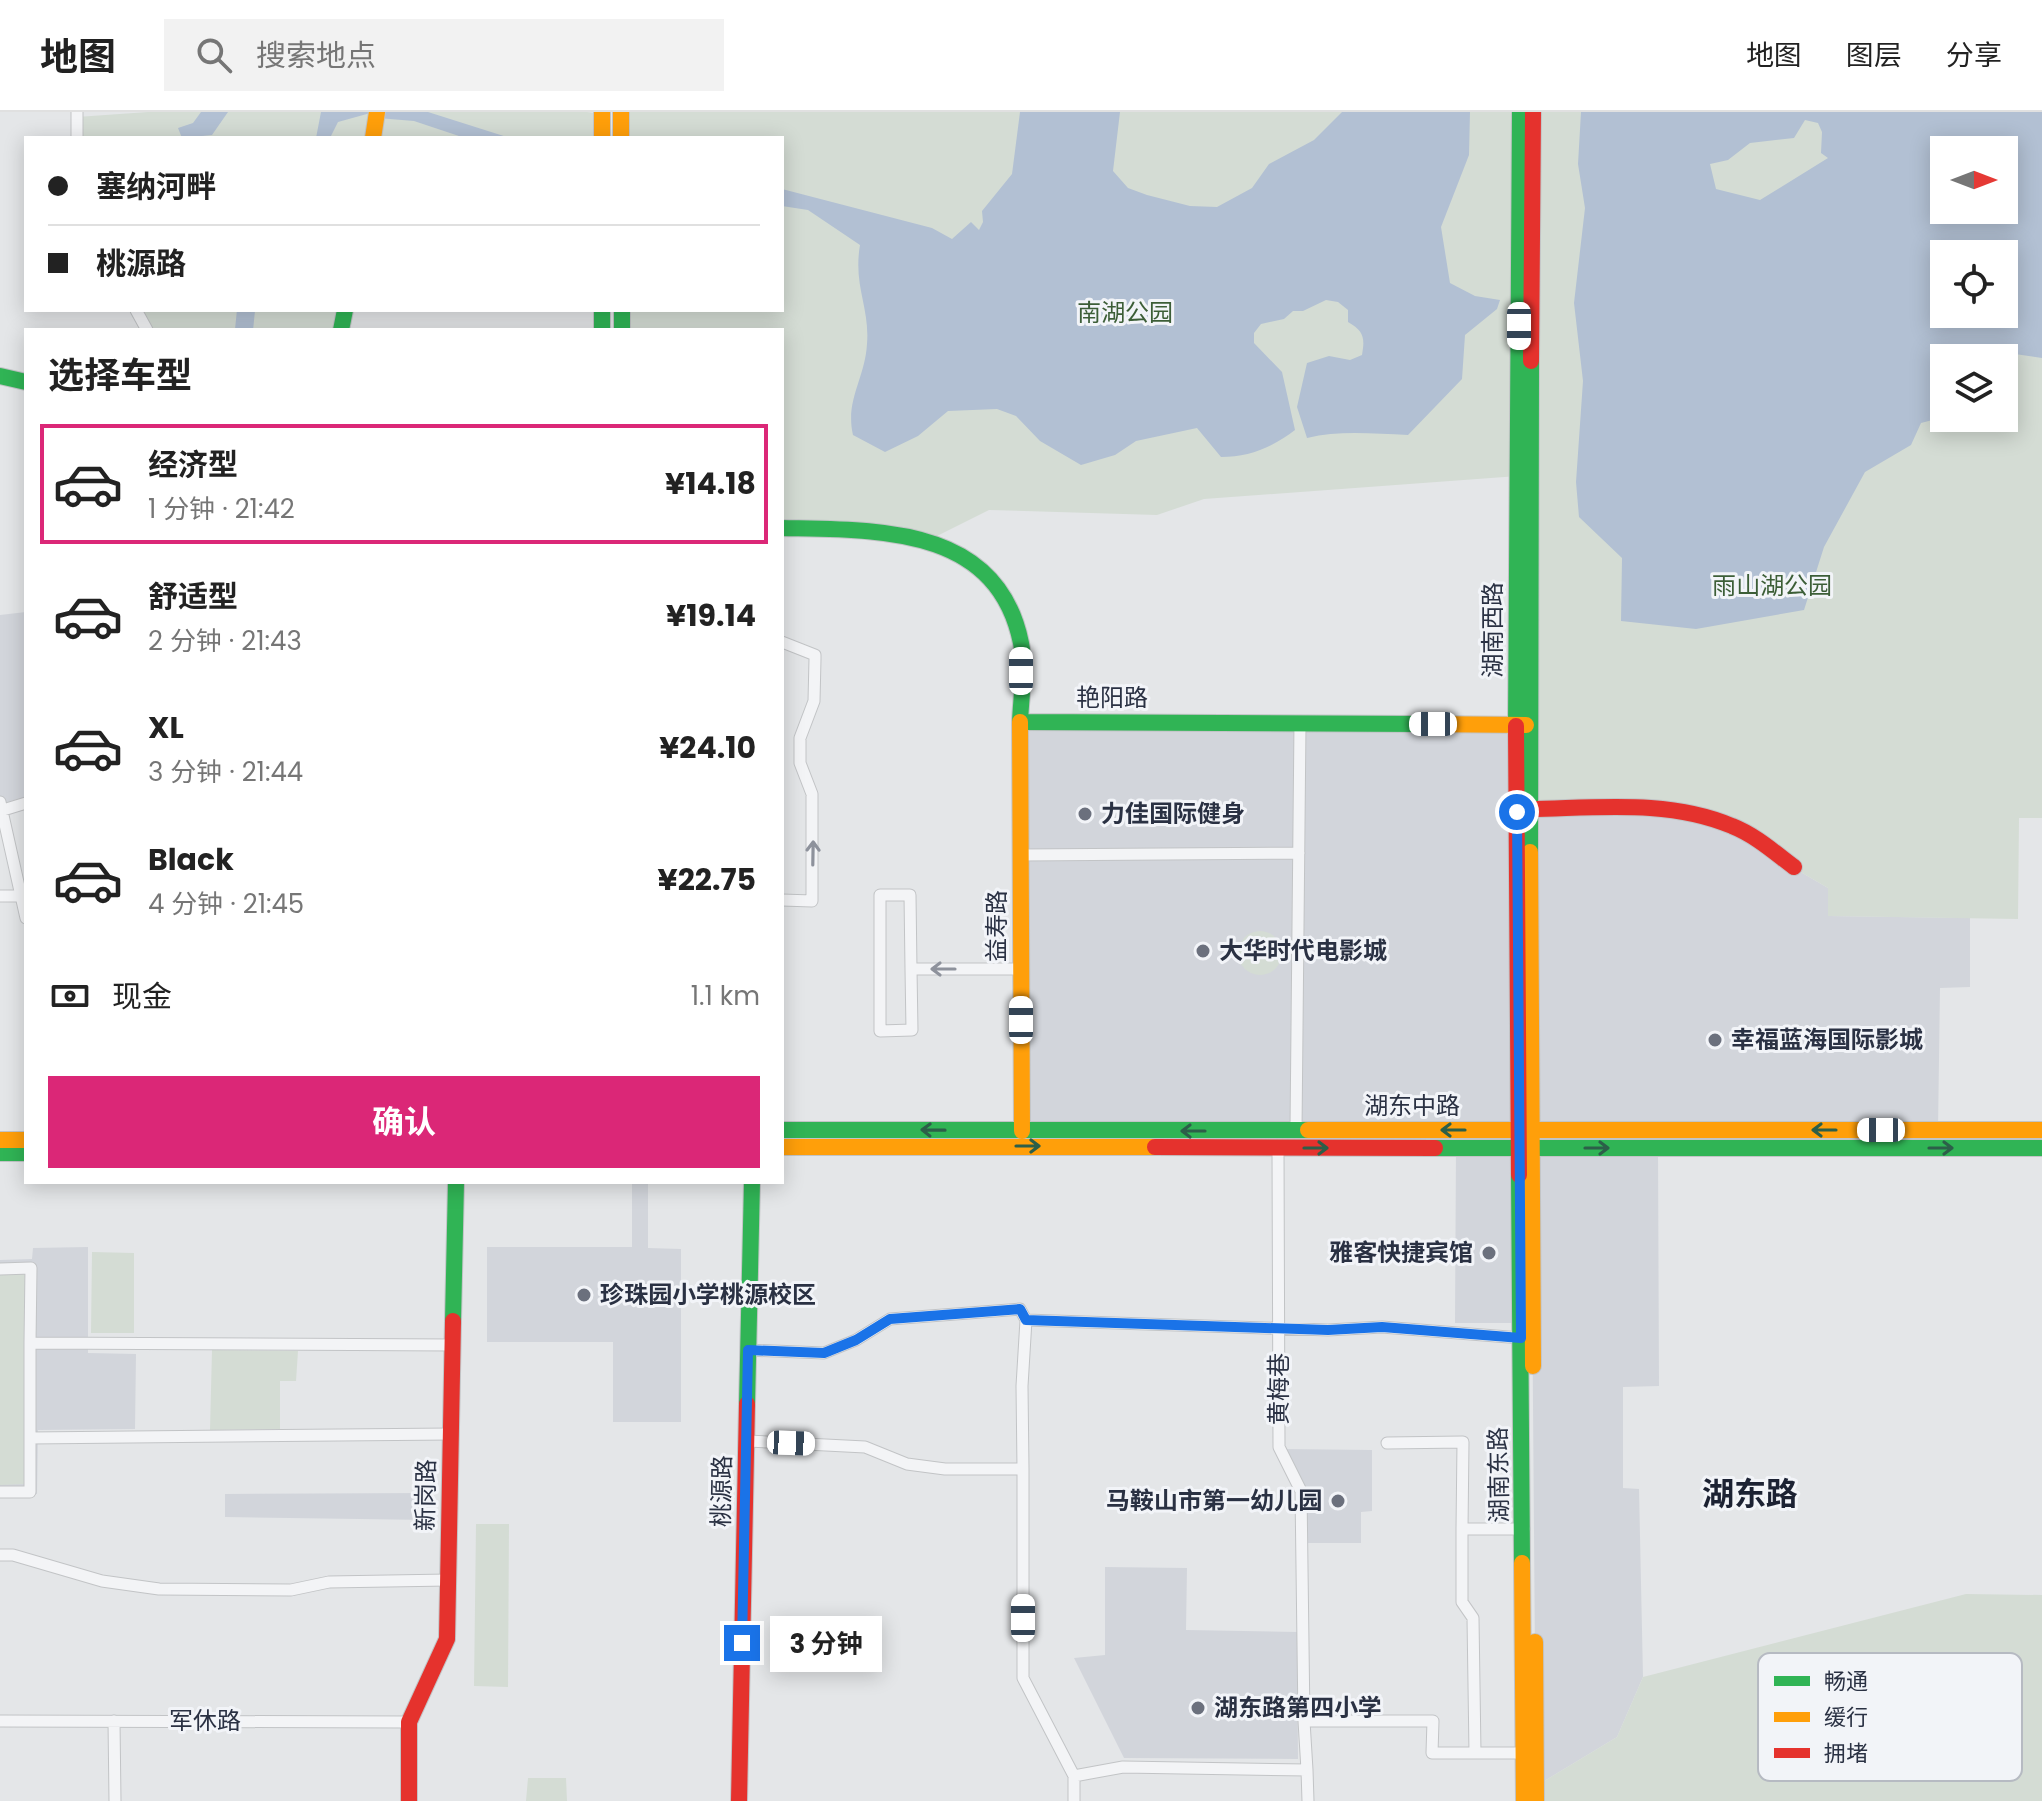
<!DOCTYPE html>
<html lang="zh">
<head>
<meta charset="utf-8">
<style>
	:root { --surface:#fff; --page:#f2f2f2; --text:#222; --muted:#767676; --line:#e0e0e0; --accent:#db2777 }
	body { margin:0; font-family:Poppins,"Noto Sans SC",sans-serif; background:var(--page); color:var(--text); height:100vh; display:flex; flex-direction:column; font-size:30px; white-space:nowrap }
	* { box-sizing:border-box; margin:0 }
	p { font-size:26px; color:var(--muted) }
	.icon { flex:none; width:44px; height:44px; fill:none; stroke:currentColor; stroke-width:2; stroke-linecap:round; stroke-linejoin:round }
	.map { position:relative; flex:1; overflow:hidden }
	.side { position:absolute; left:24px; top:216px; width:760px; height:856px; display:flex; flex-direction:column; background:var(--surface); border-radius:0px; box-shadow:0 4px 20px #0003 }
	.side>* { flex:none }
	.top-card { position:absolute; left:24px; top:24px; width:760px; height:176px; border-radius:0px; box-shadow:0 4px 20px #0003; display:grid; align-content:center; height:176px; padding:0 24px; background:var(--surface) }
	.needle { width:52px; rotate:90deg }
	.buttons { position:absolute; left:1930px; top:24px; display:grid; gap:16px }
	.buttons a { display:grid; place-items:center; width:88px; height:88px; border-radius:0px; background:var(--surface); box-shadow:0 4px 20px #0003; font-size:40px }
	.end { position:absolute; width:36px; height:36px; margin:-18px; border:10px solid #1a73e8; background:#fff; box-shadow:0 0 0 4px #fff }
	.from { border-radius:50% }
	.bubble { position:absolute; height:56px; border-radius:0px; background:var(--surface); box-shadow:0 4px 20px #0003; font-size:26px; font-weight:700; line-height:56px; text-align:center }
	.car { position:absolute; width:24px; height:48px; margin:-24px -12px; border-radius:10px; box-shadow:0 0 6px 2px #0007; background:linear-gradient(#fff 24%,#345 0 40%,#fff 0 76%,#345 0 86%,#fff 0) }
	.top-card b { display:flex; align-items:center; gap:28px; height:76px; font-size:30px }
	.top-card b+b { border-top:2px solid var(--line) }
	.top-card i { width:20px; height:20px; background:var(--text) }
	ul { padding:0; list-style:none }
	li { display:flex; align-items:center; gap:24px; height:120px; margin:0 16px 12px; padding:0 8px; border:4px solid transparent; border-radius:0px }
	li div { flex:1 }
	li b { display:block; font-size:30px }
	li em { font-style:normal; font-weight:700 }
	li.active { border-color:var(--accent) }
	li>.icon { width:72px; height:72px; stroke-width:1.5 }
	h2 { padding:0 24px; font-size:36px; line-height:96px }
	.pay { display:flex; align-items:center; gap:20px; height:88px; padding:0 24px; font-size:30px }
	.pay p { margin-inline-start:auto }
	.primary-button { display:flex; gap:16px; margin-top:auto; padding:16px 24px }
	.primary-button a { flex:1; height:92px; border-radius:0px; background:var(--accent); color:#fff; font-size:32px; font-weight:700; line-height:92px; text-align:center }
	header { display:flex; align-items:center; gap:48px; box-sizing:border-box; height:112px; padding:0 40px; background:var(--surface); border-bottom:2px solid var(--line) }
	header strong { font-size:38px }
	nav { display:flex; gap:44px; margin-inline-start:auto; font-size:28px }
	.search { width:560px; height:72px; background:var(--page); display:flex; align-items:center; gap:20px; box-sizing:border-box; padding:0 28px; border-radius:0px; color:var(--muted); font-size:30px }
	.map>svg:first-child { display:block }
	.built { fill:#d2d5db }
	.green { fill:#d4dcd4; fill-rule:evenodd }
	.water { fill:#b2c0d3; fill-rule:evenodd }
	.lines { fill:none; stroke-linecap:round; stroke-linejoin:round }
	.river { stroke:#b2c0d3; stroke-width:18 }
	.street-casing { stroke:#c2c4c6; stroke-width:13 }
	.fast-casing { stroke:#c2c4c6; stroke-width:18 }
	.slow-casing { stroke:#c2c4c6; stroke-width:18 }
	.jam-casing { stroke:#c2c4c6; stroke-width:18 }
	.street { stroke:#f3f4f6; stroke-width:11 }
	.fast { stroke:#30b455; stroke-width:16 }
	.slow { stroke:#ff9f0a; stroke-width:16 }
	.jam { stroke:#e5322d; stroke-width:16 }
	.oneway { stroke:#8e929c }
	.oneway2 { stroke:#2c5f49 }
	.route { stroke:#1a73e8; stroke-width:10 }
	.poi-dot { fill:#6b707d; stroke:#f2f4f8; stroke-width:3 }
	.labels { text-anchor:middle; stroke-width:6; stroke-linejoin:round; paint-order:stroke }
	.park-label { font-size:24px; fill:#3c5e37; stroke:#f2f4f8 }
	.street-label { font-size:24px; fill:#2a3143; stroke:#f2f4f8 }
	.poi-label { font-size:24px; font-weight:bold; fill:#2a3143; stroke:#f2f4f8; text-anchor:start }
	.district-label { font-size:32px; font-weight:bold; fill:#1c2233; stroke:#f2f4f8 }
	.key { fill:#f2f4f8; stroke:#b6bac2; stroke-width:2 }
	.key-label { font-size:22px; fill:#2a3143 }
</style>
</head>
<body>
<header>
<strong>地图</strong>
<div class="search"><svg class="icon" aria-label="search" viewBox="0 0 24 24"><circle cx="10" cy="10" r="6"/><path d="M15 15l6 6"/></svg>搜索地点</div>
<nav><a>地图</a><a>图层</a><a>分享</a></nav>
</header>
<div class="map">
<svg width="2042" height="1689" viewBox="0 0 2042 1689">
	<rect width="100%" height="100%" fill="#e4e6e8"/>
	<path class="built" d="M26,500V691L22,694L0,690V503Z
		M1020,610L1516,613L1519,1018L1022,1019Z
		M1530,697L1703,703L1828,776L1829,804L1970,806V875L1940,876L1938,1018L1531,1014Z
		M1519,1036L1521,1211H1455L1456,1037Z
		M1531,1036H1658L1659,1274L1623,1275V1376L1639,1377L1643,1565L1617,1625L1536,1674Z
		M632,1070H648V1136L681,1137V1310H613V1230H487V1135H632Z
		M88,1135V1241L136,1242L135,1317L38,1318L37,1382L0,1383V1148L32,1147L33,1136Z
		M1282,1337L1372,1338V1399L1361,1400V1431H1304L1303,1379Z
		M430,1381V1408L225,1405V1382Z
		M1105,1455L1187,1456L1186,1518L1297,1520L1298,1647L1124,1646L1074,1546L1105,1543Z"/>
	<path class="green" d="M148,0H587L602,2V26H77V5Z
		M621,0H1520L1518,364L1204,387L1157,403L989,398L931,427L782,416V218H622V198H782V26H621Z
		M1533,0H2042V706H2019L2018,807L1828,804V776L1703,703L1530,697ZM1944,38H2004V98H1944ZM1944,142H2004V202H1944ZM1944,246H2004V306H1944Z
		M137,198H345L342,218H147Z
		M1238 841a22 22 0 1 1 44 0a22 22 0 1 1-44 0Z
		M92,1140L134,1141V1221H91Z
		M0,1160H25V1372L0,1373Z
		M212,1238L298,1239L296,1269H280V1317L210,1318Z
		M476,1412H509L508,1575L474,1574Z
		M1966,1482L2042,1483V1689H1536V1674L1617,1625L1643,1565Z
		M528,1666H566L567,1689H526Z"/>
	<path class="water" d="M201,0H228L212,23L182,26L178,16L193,11Z
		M321,0H374L338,10L330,26H316Z
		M379,0H428L510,26H465L414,9L378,6Z
		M1020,0H1120L1113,59L1128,76L1147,83L1190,94L1217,95L1252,76L1269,52L1314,28L1342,0H1470L1469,43L1441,115L1450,171L1475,184L1500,188L1497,197L1465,223L1462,267L1408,323C1374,322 1340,318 1307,326L1297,295L1307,251L1329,244L1350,248L1362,243C1365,226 1364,219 1348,210V198L1338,190L1326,188L1303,199H1293L1284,207L1261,212L1254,221V231L1282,260L1295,318C1273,335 1249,345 1221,345L1197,316L1136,329L1115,343L1081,353L1040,329L1016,304L997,297L948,299L918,324L885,340L853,323C845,288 865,267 867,232C870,195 853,174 860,133L808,98L782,94V77L932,116L952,127L971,110L979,118L983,110L982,99L1012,62Z
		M1581,0H2042V246L2008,241L2004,252V246H1944V305L1921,311L1911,333L1865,360L1824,435L1804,498L1696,517L1621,509L1622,446L1579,405L1576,370L1583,269L1574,191L1585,96L1578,52ZM1805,8L1818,11L1822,20L1821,41L1828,46L1760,88L1716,77L1710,52L1728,48L1750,31L1794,26ZM2004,38V98H1944V38ZM1944,142H2004V202H1944Z"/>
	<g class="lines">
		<path class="river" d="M244,218L246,198"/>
		<defs>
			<path id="street" d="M77,0V26
				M136,198L147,218
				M782,530L815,543V547L814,589L800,626V651L812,682V789L782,788
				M0,690L26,806
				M0,699L26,691
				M1021,743L1299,741
				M0,784H21
				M911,857L912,918L880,919V783H910L911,857H1021
				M1296,1018L1300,611
				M1278,1036L1279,1335L1301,1379L1304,1609
				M0,1157L31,1156L30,1231L453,1233
				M748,1238L824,1241L856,1228L890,1207L1020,1197L1026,1208
				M30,1326L451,1322
				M747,1329L865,1335L907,1352L945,1357H1023L1022,1274L1026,1208L1328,1218L1382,1215L1521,1226
				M1387,1331L1463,1330L1462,1417
				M1023,1357V1566L1074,1664V1689
				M0,1380H30V1231
				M0,1443H13L102,1469L159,1477L291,1478L329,1470L448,1468
				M0,1609L409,1610
				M114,1609L115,1689
				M1475,1641L1473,1506L1462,1490V1417H1524
				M1307,1658L1308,1689
				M1074,1664L1123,1655L1307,1658L1304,1609H1433L1432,1641H1524"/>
			<path id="fast" d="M602,198V218
				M622,198V218
				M341,218L345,198
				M0,264L26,270
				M782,416C877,418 997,413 1021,531C1026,556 1021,584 1020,610L1421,612
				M1516,614L1520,0
				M1530,740L1531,249
				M782,1018H1308
				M1435,1036H2042
				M0,1041H26
				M1519,1063L1522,1451
				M453,1209L456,1070
				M747,1292L752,1070"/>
			<path id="slow" d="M602,0V26
				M621,0V26
				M373,26L377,0
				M1020,610L1022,1019
				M1421,612L1526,613
				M1530,740L1533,1254
				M1308,1018H2042
				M0,1028H26
				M782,1035H1155
				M1522,1451L1524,1689
				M1535,1530L1536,1689"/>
			<path id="jam" d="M1531,249L1533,0
				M1516,614L1519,1063
				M1530,697C1596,696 1669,687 1732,714C1755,723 1774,740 1794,755
				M1155,1035L1435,1036
				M409,1689V1610L447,1527L453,1209
				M739,1689L747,1292"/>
		</defs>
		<use href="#street" class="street-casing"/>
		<use href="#fast" class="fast-casing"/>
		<use href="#slow" class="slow-casing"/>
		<use href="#jam" class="jam-casing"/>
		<use href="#street" class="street"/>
		<use href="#fast" class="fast"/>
		<use href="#slow" class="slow"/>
		<use href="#jam" class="jam"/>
	</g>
	<defs><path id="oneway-shaft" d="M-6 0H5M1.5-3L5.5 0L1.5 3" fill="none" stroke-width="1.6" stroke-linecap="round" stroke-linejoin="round" transform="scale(2)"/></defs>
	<g class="oneway">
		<use href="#oneway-shaft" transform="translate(813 741) rotate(-89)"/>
		<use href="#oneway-shaft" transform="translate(943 857) rotate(180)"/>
	</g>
	<g class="oneway2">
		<use href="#oneway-shaft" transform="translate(933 1018) rotate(-179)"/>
		<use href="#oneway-shaft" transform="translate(1453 1018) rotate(180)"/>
		<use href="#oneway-shaft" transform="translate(1824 1018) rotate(-180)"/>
		<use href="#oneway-shaft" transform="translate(1193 1019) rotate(180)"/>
		<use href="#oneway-shaft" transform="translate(1028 1034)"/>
		<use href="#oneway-shaft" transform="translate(1316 1036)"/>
		<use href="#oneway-shaft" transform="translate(1597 1036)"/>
		<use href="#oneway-shaft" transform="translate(1941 1036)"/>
	</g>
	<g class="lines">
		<path class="route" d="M742,1531L748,1238L824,1241L856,1228L890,1207L1020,1197L1026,1208L1328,1218L1382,1215L1521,1226L1517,700"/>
	</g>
	<g class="poi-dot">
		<circle cx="1085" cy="702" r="8"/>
		<circle cx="1203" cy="839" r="8"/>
		<circle cx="1715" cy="928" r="8"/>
		<circle cx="1489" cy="1141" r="8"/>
		<circle cx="584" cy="1183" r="8"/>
		<circle cx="1338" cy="1389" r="8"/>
		<circle cx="1198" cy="1596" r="8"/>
	</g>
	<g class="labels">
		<g class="park-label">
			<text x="1125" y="209">南湖公园</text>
			<text x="1772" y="482">雨山湖公园</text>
		</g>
		<g class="street-label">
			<text transform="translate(1493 518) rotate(-90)" y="8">湖南西路</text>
			<text x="1112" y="594">艳阳路</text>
			<text transform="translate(997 814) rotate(-90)" y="8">益寿路</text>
			<text x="1412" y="1002">湖东中路</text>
			<text transform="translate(1279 1277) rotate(-90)" y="8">黄梅巷</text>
			<text transform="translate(1499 1363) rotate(-91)" y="8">湖南东路</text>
			<text transform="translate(722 1379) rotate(-89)" y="8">桃源路</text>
			<text transform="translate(426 1383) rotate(-89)" y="8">新岗路</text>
			<text x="205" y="1617">军休路</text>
		</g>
		<g class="poi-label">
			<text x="1101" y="710">力佳国际健身</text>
			<text x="1219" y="847">大华时代电影城</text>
			<text x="1731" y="936">幸福蓝海国际影城</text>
			<text x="1473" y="1149" text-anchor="end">雅客快捷宾馆</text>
			<text x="600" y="1191">珍珠园小学桃源校区</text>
			<text x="1322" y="1397" text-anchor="end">马鞍山市第一幼儿园</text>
			<text x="1214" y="1604">湖东路第四小学</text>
		</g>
		<g class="district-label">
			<text x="1750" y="1393">湖东路</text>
		</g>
	</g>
	<rect x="1758" y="1541" width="264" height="128" rx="12" class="key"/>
	<rect x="1774" y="1564" width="36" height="10" fill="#30b455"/>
	<rect x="1774" y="1600" width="36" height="10" fill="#ff9f0a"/>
	<rect x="1774" y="1636" width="36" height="10" fill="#e5322d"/>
	<g class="key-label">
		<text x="1824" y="1577">畅通</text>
		<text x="1824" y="1613">缓行</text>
		<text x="1824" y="1649">拥堵</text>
	</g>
</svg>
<div class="buttons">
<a><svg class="needle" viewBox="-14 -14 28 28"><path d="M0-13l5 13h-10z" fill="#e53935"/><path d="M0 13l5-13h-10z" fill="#767676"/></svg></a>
<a><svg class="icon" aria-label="locate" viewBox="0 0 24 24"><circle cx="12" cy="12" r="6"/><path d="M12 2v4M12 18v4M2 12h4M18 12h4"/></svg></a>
<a><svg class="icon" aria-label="layers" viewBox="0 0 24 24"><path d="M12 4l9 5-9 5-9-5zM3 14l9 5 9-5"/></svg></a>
</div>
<i class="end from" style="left:1517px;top:700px"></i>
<i class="end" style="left:742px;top:1531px"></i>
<div class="bubble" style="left:770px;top:1504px;width:112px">3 分钟</div>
<i class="car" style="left:1519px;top:214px;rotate:180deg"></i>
<i class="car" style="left:1021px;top:559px;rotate:0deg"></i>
<i class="car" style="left:1433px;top:612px;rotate:270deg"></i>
<i class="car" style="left:1021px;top:908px;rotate:0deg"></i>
<i class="car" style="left:1881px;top:1018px;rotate:270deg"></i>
<i class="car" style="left:791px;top:1331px;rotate:92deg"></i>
<i class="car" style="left:1023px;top:1506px;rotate:0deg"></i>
<div class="top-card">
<b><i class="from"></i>塞纳河畔</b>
<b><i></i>桃源路</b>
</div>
<section class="side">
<h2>选择车型</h2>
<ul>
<li class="active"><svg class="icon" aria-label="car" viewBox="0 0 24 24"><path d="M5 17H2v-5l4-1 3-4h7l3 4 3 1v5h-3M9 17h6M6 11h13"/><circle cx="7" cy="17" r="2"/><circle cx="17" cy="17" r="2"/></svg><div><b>经济型</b><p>1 分钟 · 21:42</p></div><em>¥14.18</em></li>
<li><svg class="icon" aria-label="car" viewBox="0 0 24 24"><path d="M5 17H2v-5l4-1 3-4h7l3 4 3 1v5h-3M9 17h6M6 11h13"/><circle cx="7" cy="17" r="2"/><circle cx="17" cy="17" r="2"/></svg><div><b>舒适型</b><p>2 分钟 · 21:43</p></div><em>¥19.14</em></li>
<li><svg class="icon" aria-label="car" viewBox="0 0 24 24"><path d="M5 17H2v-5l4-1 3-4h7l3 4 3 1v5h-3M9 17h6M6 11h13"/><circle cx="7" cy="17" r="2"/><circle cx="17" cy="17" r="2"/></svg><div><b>XL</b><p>3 分钟 · 21:44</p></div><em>¥24.10</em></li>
<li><svg class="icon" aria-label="car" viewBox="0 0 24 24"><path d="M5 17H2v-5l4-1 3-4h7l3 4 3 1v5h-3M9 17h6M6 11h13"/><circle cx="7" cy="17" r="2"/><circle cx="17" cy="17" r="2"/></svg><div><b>Black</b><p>4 分钟 · 21:45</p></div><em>¥22.75</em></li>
</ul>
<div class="pay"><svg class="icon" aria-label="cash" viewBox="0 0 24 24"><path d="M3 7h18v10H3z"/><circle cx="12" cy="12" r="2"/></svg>现金<p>1.1 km</p></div>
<div class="primary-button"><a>确认</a></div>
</section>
</div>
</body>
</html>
